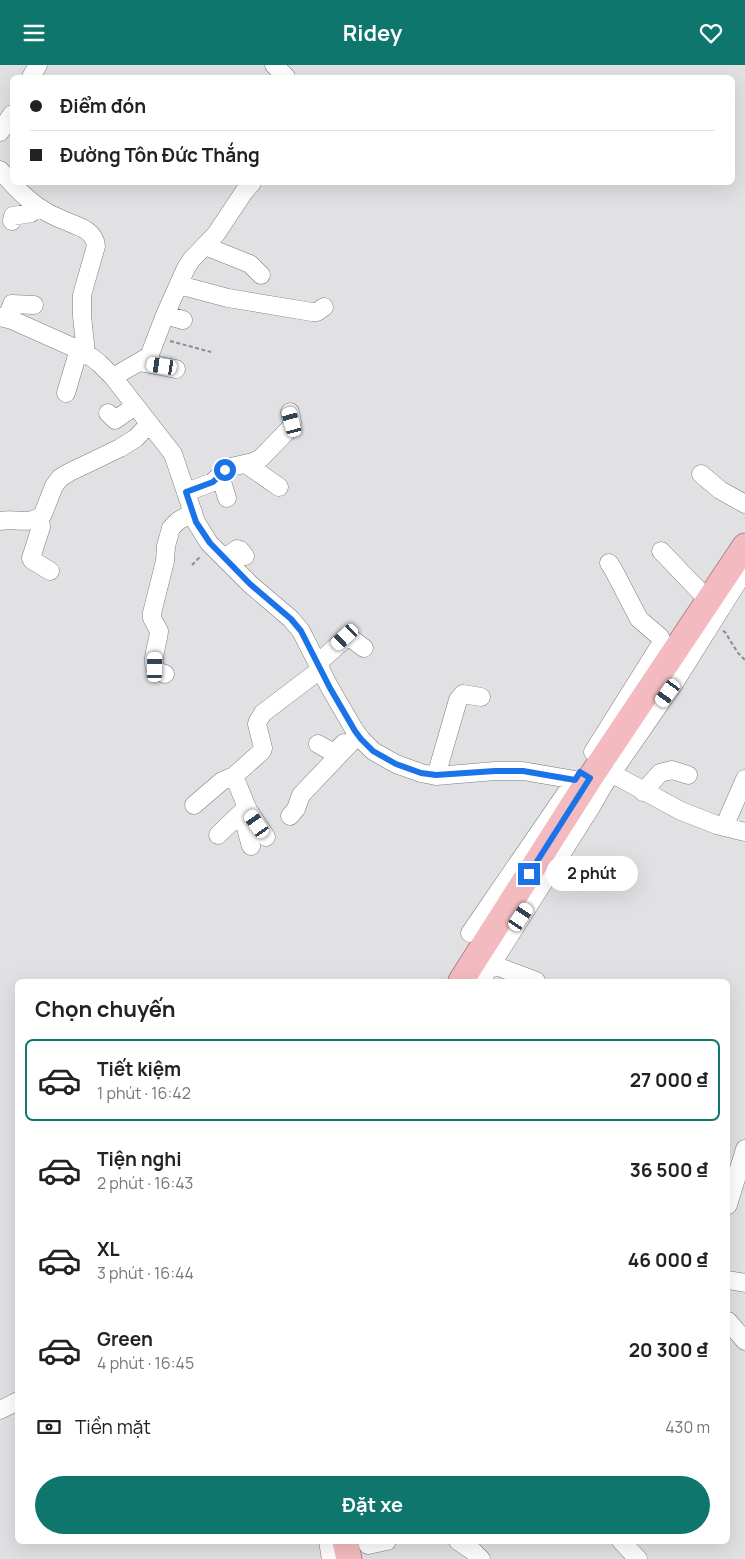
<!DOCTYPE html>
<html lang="vi">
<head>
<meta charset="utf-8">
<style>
	:root { --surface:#fff; --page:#f2f2f2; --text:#222; --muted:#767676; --line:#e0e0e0; --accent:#0f766e }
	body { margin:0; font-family:Manrope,sans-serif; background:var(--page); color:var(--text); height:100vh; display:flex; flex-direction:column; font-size:19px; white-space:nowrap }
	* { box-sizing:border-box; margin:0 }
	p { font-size:16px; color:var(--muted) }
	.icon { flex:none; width:28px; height:28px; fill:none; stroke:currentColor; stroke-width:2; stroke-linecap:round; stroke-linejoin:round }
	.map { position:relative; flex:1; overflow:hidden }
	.details { position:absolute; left:15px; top:914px; width:715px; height:565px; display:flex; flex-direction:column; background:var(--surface); border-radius:8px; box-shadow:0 5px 20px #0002 }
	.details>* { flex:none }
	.hud { position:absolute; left:10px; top:10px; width:725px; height:110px; border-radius:8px; box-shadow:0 5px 20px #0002; display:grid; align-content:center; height:110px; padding:0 20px; background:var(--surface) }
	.end { position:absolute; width:22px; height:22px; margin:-11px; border:6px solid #1a73e8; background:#fff; box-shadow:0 0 0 2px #fff }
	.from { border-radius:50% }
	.bubble { position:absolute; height:35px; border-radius:18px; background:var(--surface); box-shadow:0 5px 20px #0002; font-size:16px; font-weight:700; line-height:35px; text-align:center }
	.car { position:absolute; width:15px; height:30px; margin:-15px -8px; border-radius:6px; box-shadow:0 0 4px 1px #0007; background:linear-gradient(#fff 24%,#345 0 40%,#fff 0 76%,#345 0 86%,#fff 0) }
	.hud b { display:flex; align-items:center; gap:18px; height:48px; font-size:19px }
	.hud b+b { border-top:1px solid var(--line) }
	.hud i { width:12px; height:12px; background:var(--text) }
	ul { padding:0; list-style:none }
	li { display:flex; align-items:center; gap:15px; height:82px; margin:0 10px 8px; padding:0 10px; border:2px solid transparent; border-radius:8px }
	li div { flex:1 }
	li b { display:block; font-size:19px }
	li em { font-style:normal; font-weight:700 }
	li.current { border-color:var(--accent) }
	li>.icon { width:45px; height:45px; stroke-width:1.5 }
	h2 { padding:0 20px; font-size:22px; line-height:60px }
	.pay { display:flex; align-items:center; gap:12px; height:55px; padding:0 20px; font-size:19px }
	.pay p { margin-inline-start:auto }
	.button { display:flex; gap:10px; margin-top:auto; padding:10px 20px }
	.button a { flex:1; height:58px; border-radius:30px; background:var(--accent); color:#fff; font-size:20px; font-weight:700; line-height:58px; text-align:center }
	header { display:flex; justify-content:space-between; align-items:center; height:65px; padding:0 20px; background:var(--accent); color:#fff; font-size:22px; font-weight:700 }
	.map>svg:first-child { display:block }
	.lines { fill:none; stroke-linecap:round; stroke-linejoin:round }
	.minor-casing { stroke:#7d7d7f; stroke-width:19 }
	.highway-casing { stroke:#ab878a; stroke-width:27 }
	.path { stroke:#8c8c8e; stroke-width:2; stroke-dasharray:4 2.5; stroke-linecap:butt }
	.minor { stroke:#fff; stroke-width:18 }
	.highway { stroke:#f3bbbf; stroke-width:25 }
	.route { stroke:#1a73e8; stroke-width:6 }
</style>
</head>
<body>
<header><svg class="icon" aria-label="menu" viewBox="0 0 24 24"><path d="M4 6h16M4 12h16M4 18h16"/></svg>Ridey<svg class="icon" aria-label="heart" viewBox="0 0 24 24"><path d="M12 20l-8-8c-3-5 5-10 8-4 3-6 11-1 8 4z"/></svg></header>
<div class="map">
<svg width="745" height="1494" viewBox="0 0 745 1494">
	<rect width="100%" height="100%" fill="#e1e1e3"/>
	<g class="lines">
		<defs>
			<path id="minor" d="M274,0L286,12
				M31,12L38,0
				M0,67L12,49
				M0,105C11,118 23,131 37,141C44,146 53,151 61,154C75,161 94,163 96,181L82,230V251L86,288
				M12,156L13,151L31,148L38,142
				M205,181L250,199L261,210
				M179,220L228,233L312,247H317L324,242
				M165,250L183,255
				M0,252L12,255L86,288L99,298L113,312L173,389L196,457L209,478L250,519L291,554L301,566L330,623L355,666L361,674L373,686L396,699L421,708L436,711L495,706H523L575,715
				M7,253L12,239L34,240
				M139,297L176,304
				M113,312L146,293L150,289L165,250L186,203L192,194L216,169L244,127L252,118
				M66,328L79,284
				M108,348L115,355L135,341
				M246,399L279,422
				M701,409L720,425L745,439
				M220,410L227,433
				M187,427L213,417L225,405L231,402L253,397L261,393L291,362L292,357L290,347
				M40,453L41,462L31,493L32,495L50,506
				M0,456C14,453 33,461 43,449L54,421L60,413L70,407L120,383L136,373L149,359
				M661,486L708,535
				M225,493L237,484L240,485L245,491
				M318,598L347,572H349L364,583
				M165,609C162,608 159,607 157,605C149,599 159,575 159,566L152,553V548L165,496L166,481L171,463L178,456L193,447
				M318,679L334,688L344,678
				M593,687L662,577L660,572L639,554L613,504L609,498
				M611,708L681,746L717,760L745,767
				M436,711L458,635L463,629L481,632
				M643,727L660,708L672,705L688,710
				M194,740L222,716L234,711
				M248,745C242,756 248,770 251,781
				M290,751L296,744L301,730L358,670
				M724,762L745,714
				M218,770L247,742
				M266,772L248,745L234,711L262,686L263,683L257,659L258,656L263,648L321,604
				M470,868L575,715
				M491,899L536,916
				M481,916L593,739L603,721L675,617L742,510
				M728,1140L745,1084
				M728,1215L745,1218
				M728,1256L745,1276
				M0,1345L18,1336
				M328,1476L331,1494
				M458,1476L474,1487L481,1494
				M621,1476L638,1494
				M368,1480L387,1476"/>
			<path id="highway" d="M461,916L590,713L745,481
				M345,1476L349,1494"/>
		</defs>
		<use href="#minor" class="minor-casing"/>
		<use href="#highway" class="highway-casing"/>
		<path class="path" d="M170,276L211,287
			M192,500L201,491
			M723,566L725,567L738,588L745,595"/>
		<use href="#minor" class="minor"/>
		<use href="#highway" class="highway"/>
	</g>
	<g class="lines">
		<path class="route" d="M225,405L213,417L186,427L196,457L210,478L250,519L291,554L301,566L330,623L355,666L361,674L373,686L396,699L421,708L436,710L495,706H523L575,715L580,707L590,713L529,809"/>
	</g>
</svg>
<i class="end from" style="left:225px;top:405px"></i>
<i class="end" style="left:529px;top:809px"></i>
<div class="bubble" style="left:546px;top:791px;width:92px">2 phút</div>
<i class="car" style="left:162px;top:301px;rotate:279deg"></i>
<i class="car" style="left:292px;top:357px;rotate:345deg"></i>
<i class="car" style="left:345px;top:572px;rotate:227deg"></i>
<i class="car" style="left:155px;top:602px;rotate:1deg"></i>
<i class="car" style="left:668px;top:628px;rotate:216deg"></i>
<i class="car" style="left:257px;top:759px;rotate:325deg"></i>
<i class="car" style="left:521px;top:852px;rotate:34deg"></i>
<div class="hud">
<b><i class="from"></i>Điểm đón</b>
<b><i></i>Đường Tôn Đức Thắng</b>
</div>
<section class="details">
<h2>Chọn chuyến</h2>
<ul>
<li class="current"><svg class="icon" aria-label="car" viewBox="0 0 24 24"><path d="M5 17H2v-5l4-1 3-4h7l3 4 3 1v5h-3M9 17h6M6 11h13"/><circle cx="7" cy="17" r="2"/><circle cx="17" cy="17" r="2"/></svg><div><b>Tiết kiệm</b><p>1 phút · 16:42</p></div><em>27 000 ₫</em></li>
<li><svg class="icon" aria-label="car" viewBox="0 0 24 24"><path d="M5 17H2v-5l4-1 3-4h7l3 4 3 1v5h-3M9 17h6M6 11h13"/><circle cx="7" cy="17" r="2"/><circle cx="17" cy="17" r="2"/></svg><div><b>Tiện nghi</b><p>2 phút · 16:43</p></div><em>36 500 ₫</em></li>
<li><svg class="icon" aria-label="car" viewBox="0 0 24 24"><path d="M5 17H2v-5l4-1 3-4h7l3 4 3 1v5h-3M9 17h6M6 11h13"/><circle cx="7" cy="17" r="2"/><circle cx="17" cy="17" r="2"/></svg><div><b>XL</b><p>3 phút · 16:44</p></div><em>46 000 ₫</em></li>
<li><svg class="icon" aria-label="car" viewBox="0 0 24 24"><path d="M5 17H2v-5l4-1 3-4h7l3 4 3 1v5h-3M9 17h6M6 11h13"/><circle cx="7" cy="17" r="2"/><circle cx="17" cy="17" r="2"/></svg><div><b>Green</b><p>4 phút · 16:45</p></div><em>20 300 ₫</em></li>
</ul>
<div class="pay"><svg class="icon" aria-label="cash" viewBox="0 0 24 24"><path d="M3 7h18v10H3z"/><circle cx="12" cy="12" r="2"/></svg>Tiền mặt<p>430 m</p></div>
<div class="button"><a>Đặt xe</a></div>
</section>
</div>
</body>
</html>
